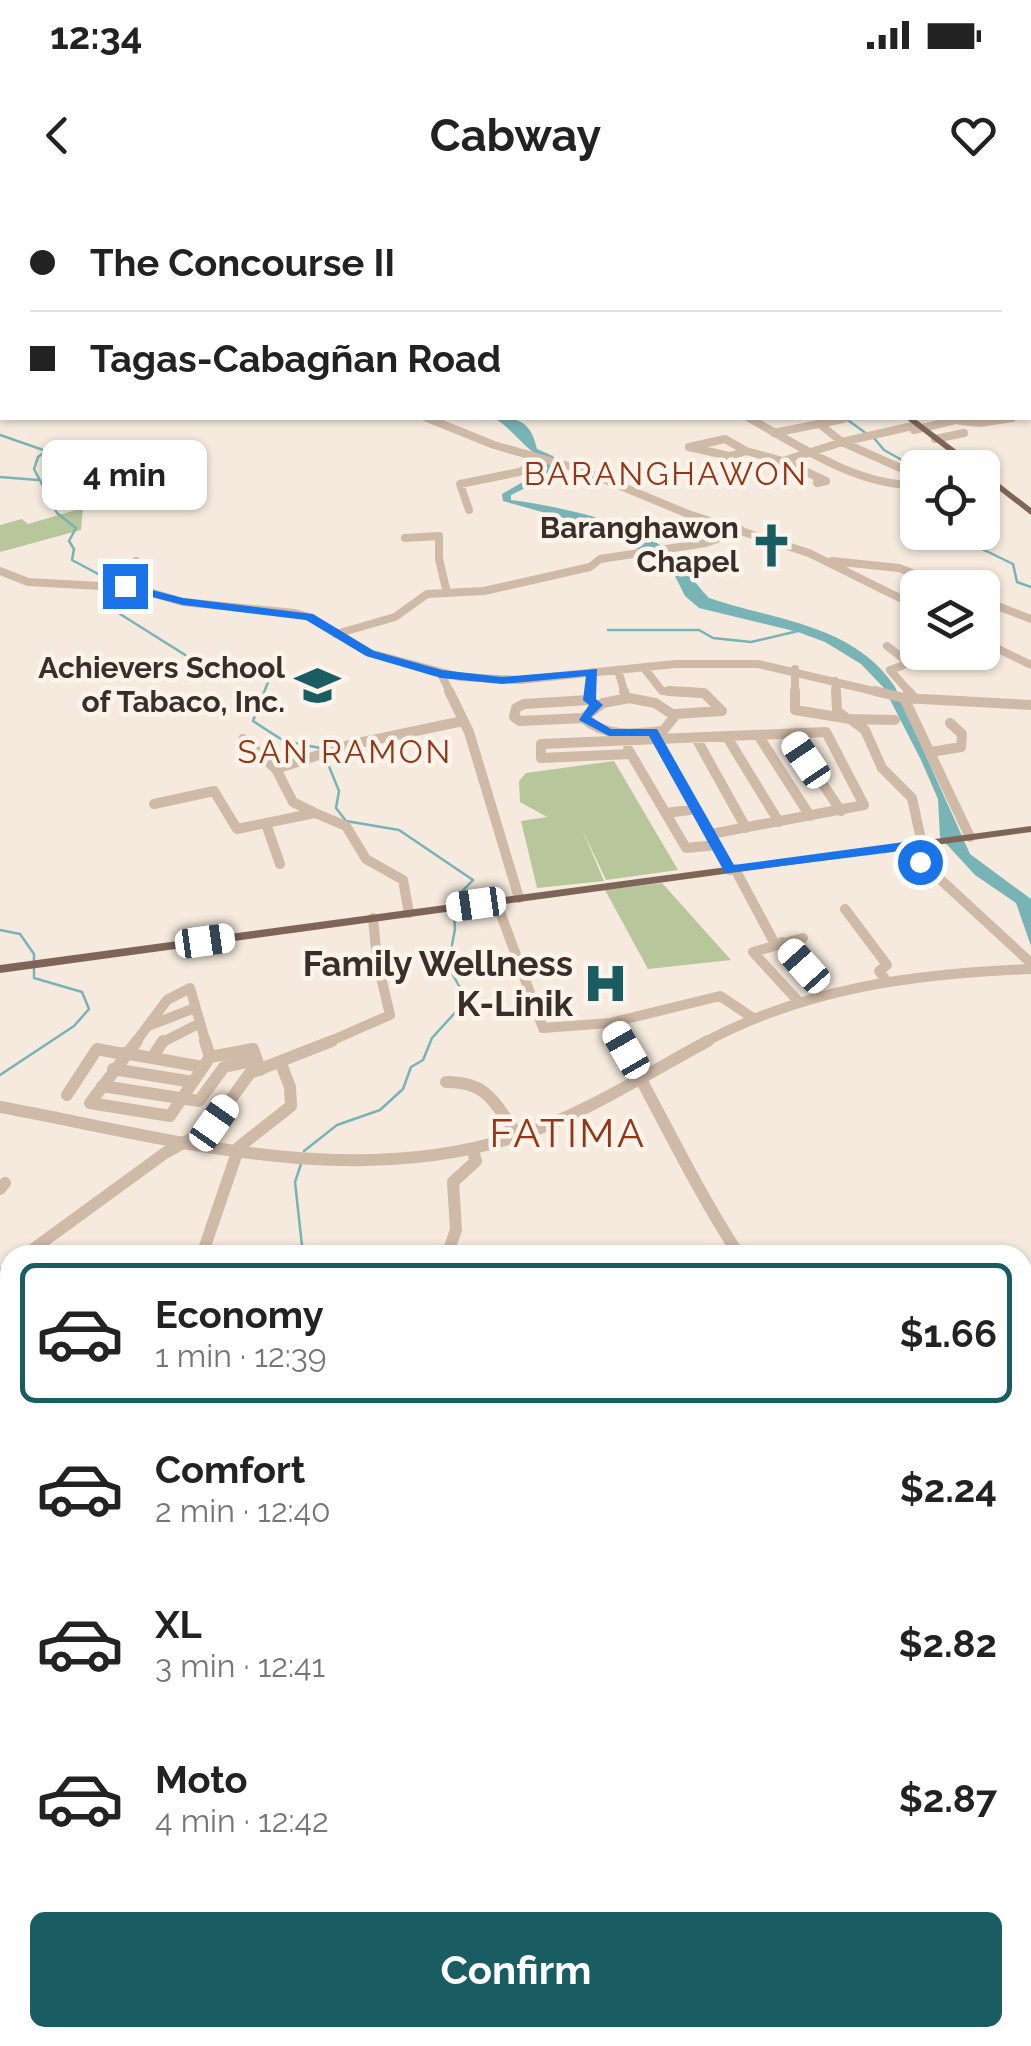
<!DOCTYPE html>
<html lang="en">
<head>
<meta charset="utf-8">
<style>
	:root { --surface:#fff; --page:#f2f2f2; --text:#222; --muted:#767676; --line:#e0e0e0; --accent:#195c61 }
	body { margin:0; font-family:Raleway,sans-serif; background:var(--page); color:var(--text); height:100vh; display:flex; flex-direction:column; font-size:38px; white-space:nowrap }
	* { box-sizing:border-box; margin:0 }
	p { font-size:32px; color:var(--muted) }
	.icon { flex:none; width:55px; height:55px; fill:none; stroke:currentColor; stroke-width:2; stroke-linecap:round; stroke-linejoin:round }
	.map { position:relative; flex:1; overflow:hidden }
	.panel { position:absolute; left:0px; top:1045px; width:1032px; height:802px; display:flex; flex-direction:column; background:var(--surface); border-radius:30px 30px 0 0; box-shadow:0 2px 8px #0004 }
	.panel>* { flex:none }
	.banner { position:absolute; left:0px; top:0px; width:1032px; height:220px; box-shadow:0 2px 8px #0004; display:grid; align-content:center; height:220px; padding:0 30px; background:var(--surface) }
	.controls { position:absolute; left:900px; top:250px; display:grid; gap:20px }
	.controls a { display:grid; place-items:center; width:100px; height:100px; border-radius:15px; background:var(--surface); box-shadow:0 2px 8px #0004; font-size:50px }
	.end { position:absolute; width:45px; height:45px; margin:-22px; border:12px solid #1a73e8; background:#fff; box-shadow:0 0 0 5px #fff }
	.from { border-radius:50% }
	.bubble { position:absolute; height:70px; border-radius:15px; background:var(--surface); box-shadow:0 2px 8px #0004; font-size:32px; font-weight:700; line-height:70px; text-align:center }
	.car { position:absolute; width:30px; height:60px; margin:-30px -15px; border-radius:12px; box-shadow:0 0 8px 2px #0007; background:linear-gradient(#fff 24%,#345 0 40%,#fff 0 76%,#345 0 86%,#fff 0) }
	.banner b { display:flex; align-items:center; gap:35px; height:95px; font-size:38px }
	.banner b+b { border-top:2px solid var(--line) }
	.banner i { width:25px; height:25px; background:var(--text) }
	ul { padding:18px 0 0; list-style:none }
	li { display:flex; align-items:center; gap:30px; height:140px; margin:0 20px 15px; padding:0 10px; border:5px solid transparent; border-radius:15px }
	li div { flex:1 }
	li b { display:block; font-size:38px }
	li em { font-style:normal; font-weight:700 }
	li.active { border-color:var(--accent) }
	li>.icon { width:90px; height:90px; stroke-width:1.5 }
	.cta { display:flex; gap:20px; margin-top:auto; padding:20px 30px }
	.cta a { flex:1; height:115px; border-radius:15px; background:var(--accent); color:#fff; font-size:40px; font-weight:700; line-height:115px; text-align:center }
	.status { display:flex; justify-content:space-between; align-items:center; height:70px; padding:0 50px; background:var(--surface); direction:ltr }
	.status svg { height:28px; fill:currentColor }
	header { display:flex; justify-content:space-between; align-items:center; height:130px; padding:0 30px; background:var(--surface); font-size:45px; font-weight:700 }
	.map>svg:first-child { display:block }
	.green { fill:#b7c69b }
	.water { fill:#78b3b6 }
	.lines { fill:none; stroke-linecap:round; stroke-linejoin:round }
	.stream { stroke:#78b3b6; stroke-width:2.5 }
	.river { fill:#78b3b6; fill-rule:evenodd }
	.minor-far3 { stroke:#cfb9a7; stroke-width:6 }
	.minor-far2 { stroke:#cfb9a7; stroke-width:8 }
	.minor-far1 { stroke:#cfb9a7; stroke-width:10 }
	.minor { stroke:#cfb9a7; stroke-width:12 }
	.major { fill:#7e6558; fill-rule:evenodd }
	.route { fill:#1a73e8 }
	.labels { text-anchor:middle; stroke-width:9; stroke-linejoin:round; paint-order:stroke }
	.far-poi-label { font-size:30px; font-weight:bold; fill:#3b2e28; stroke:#fcf4ea; text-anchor:end }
	.far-quarter-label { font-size:32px; letter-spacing:2.5px; fill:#933618; stroke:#fcf4ea }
	.poi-label { font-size:35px; font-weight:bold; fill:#3b2e28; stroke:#fcf4ea; text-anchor:end }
	.quarter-label { font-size:40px; letter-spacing:2.5px; fill:#933618; stroke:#fcf4ea }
</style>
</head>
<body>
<div class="status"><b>12:34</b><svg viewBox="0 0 49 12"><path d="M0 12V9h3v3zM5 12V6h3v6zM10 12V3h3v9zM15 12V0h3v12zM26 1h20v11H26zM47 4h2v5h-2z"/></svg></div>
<header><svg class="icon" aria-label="back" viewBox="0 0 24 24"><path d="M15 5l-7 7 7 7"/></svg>Cabway<svg class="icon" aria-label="heart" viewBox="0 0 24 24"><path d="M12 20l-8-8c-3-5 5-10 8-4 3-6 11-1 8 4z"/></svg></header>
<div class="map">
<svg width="1031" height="1846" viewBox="0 0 1031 1846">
	<rect width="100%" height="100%" fill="#f5eadd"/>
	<path class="green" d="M83,308L81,330L0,352V325L22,319L28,324Z
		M614,561L678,670L606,680L582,629L604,681L537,688L521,621L547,617L520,602L519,581L526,573Z
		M662,683L731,760L648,769L605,690Z"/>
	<path class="water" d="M494,218C520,217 531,223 537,249L553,256L559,265L552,275L511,295V300C555,306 633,321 668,351C686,367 694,383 709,398C773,420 854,424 895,487L970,654L1031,699V746L1016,703L975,675L940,637L938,599L921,560L884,488L861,464L825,442L798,432L699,408L685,396L672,370L619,338L599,328L503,301L502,294L542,271L547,259C525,252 515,230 494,218Z
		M1031,1161V1846H0V1449H10V1838H1022V1162Z"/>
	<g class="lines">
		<path class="stream" d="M1008,0L1016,2
			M2,166V170
			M845,218L867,234
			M0,235L46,251L38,257L34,269L57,313L76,328L69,341L74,349L72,360L113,382
			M874,238L884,250L918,269
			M0,277L38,280
			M918,296L903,304L918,315
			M947,332L1013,364L1017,382L1031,387
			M123,390L132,396L121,406L120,414L190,458L250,468L265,475L268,482L253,521L284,541L320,548
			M608,430H699L713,438L751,442L798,431
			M0,730L20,734L34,754V778L82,792L89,809L74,826L0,875
			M304,951L337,925L380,910L403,889L411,867L423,860L432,838L462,805L463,793L448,766L455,729L453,701L473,680L399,630L346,621L336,608L339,591L326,559
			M301,964L295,982L303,1055"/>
		<path class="river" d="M1030,37H1031V41H1030Z"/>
		<path class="minor-far3" d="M415,0L423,2"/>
		<path class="minor-far2" d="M427,218L494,245L582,270L688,314L809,353L918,407
			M749,218C799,246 859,287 918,285
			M960,221L980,223L1012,218
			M822,226L842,242L905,270
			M914,230L964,218
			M774,233L843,219
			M935,239L964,233
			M689,247L725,239L746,251
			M689,247L729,256
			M724,258L746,251L783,261L774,265
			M817,283L826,281L783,261L842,242L917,225
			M469,310L460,284L519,272L546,260
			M405,338L439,336V359L447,393
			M136,361L142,380L139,388
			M832,361L899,368L950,388
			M0,371L28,382L136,388L183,402L295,413L309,417L370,453L460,477L520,480L675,464H758L886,494
			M982,400L1031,419
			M336,434L395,417L427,394L484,391L590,367L600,359L706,343L741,330
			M982,441L1031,465
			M887,446L904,459V465L890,470L911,494
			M644,468L662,491L705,494
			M795,469V494
			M618,470L625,494
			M441,474L451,494
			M835,481L836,494
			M590,494L593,472"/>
		<path class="minor-far1" d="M449,491L469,532L519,698
			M624,491L626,499
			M669,491L704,493L722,511
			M795,491V510L850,519L865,530L882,568L912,598L922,644
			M836,491L837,511L845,517
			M875,491L904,498L1031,505
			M908,491L915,499
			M629,498L655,503L675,516L663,531C635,534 606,538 583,518L603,503Z
			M904,498L970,637
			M675,514L722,511
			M583,518L520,521L514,517L516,508L524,504L589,500L590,491
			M850,519L895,520
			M789,534L841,611
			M758,535L810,616
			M655,536L730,670
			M727,537L779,622
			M696,538L746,628
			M243,539L276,569
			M628,549L686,648L717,645
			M931,552L961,547L962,534L950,523
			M631,554L541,558V544L826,532L864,605L711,634
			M154,604L214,591L237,629L315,613L346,626L366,659L403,680L409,713
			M315,613L293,602L276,569L349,545L463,521
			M667,613L696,609
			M266,624L280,664
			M904,646L1031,763
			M735,669L775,744
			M496,701L543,828L610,823
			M845,709L887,765L879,771L885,779
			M782,742L804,766
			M798,801L753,752L803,738
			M148,826L195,808
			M135,843L167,800L190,788L206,843
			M161,843L200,823
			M326,843L390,815L377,760L373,718
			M621,843L610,823L720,796L753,818
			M703,843C807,787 915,774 1031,769"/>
		<path class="minor" d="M137,841L90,903L170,916L210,857
			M205,841L210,857
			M620,841C660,912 694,986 739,1055
			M124,853L203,867
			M210,857L253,849L260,870
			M152,858L163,841
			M113,869L193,882
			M446,882C491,882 494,905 519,936
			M102,886L199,901L224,867L257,860
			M67,895L97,849L123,854
			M0,907C169,938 348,992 518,936C585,914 646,874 708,841
			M0,989L5,983
			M25,1055L165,953L210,928L250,873L332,841
			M202,1055L239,947L291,906L290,887L281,864
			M447,1055L456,1030L453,982L476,961L472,949
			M0,1077L10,1066
			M1022,1152L1031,1151"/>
		<path class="major" d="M884,0H890L891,2H885Z
			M1030,138H1031V143H1030Z
			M1030,171H1031V175H1030Z
			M905,218H914L980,268H970Z
			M982,270L1031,308V315L982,277Z
			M1031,626V632L0,773V765Z"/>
	</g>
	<path class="route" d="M125,383L183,398L313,414L374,451L442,470L502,477L597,469L596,499L603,505L591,517L611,529H657L734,665L904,642L926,662L915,665L901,651L725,673L649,536H609L579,520L589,505L583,500L586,476L502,484L441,478L366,456L306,420L183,405L121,389Z"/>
	<defs>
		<symbol id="church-bare" viewBox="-9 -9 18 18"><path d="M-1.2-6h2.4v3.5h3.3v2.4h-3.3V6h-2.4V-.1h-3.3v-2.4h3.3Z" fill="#195c61" stroke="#fcf4ea" stroke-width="2.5" paint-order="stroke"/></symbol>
		<symbol id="school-bare" viewBox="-9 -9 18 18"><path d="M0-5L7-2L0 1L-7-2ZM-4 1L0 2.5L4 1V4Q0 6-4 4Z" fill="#195c61" stroke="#fcf4ea" stroke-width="2.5" paint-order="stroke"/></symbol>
		<symbol id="hospital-bare" viewBox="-9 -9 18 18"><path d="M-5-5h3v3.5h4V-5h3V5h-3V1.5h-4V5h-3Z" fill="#195c61" stroke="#fcf4ea" stroke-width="2.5" paint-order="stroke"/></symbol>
	</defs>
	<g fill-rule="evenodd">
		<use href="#church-bare" x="740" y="314" width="63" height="63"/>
		<use href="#school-bare" x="286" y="454" width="63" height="63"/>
		<use href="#hospital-bare" x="574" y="752" width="63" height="63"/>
	</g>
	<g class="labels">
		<g class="far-poi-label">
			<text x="739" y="338">Baranghawon<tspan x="739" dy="34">Chapel</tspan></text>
			<text x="285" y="478">Achievers School<tspan x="285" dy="34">of Tabaco, Inc.</tspan></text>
		</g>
		<g class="far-quarter-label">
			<text x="666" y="285">BARANGHAWON</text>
			<text x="345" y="563">SAN RAMON</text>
		</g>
		<g class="poi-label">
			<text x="573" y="776">Family Wellness<tspan x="573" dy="40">K-Linik</tspan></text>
		</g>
		<g class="quarter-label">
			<text x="568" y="947">FATIMA</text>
		</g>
	</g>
</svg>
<div class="controls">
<a><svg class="icon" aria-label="locate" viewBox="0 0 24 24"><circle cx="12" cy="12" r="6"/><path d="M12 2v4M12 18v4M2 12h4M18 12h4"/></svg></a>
<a><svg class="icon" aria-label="layers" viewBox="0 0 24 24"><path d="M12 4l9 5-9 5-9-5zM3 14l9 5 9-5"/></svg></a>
</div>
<i class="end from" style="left:920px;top:662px"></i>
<i class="end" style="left:125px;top:386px"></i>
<div class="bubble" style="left:42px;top:240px;width:165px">4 min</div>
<i class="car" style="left:806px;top:560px;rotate:326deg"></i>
<i class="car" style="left:476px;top:704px;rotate:262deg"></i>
<i class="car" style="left:205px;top:741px;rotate:82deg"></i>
<i class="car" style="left:804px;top:766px;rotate:318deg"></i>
<i class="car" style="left:626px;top:850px;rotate:330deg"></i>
<i class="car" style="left:214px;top:923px;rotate:35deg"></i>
<div class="banner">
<b><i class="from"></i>The Concourse II</b>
<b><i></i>Tagas-Cabagñan Road</b>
</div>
<section class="panel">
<ul>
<li class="active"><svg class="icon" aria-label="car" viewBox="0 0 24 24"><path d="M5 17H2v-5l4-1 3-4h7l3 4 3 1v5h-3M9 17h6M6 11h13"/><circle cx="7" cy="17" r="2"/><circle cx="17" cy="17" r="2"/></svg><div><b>Economy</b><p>1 min · 12:39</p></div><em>$1.66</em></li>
<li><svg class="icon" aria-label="car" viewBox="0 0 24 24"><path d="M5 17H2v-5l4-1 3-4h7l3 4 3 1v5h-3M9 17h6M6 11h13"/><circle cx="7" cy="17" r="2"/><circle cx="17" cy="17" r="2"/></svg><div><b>Comfort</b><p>2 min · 12:40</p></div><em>$2.24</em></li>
<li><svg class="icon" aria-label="car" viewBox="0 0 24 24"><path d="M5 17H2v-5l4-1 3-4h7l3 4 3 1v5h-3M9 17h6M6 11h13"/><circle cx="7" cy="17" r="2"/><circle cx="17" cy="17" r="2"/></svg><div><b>XL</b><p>3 min · 12:41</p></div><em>$2.82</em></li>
<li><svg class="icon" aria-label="car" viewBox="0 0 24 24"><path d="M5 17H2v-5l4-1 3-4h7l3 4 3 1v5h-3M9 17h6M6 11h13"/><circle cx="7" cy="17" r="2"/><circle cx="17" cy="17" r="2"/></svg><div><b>Moto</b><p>4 min · 12:42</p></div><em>$2.87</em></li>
</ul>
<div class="cta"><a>Confirm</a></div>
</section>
</div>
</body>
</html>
